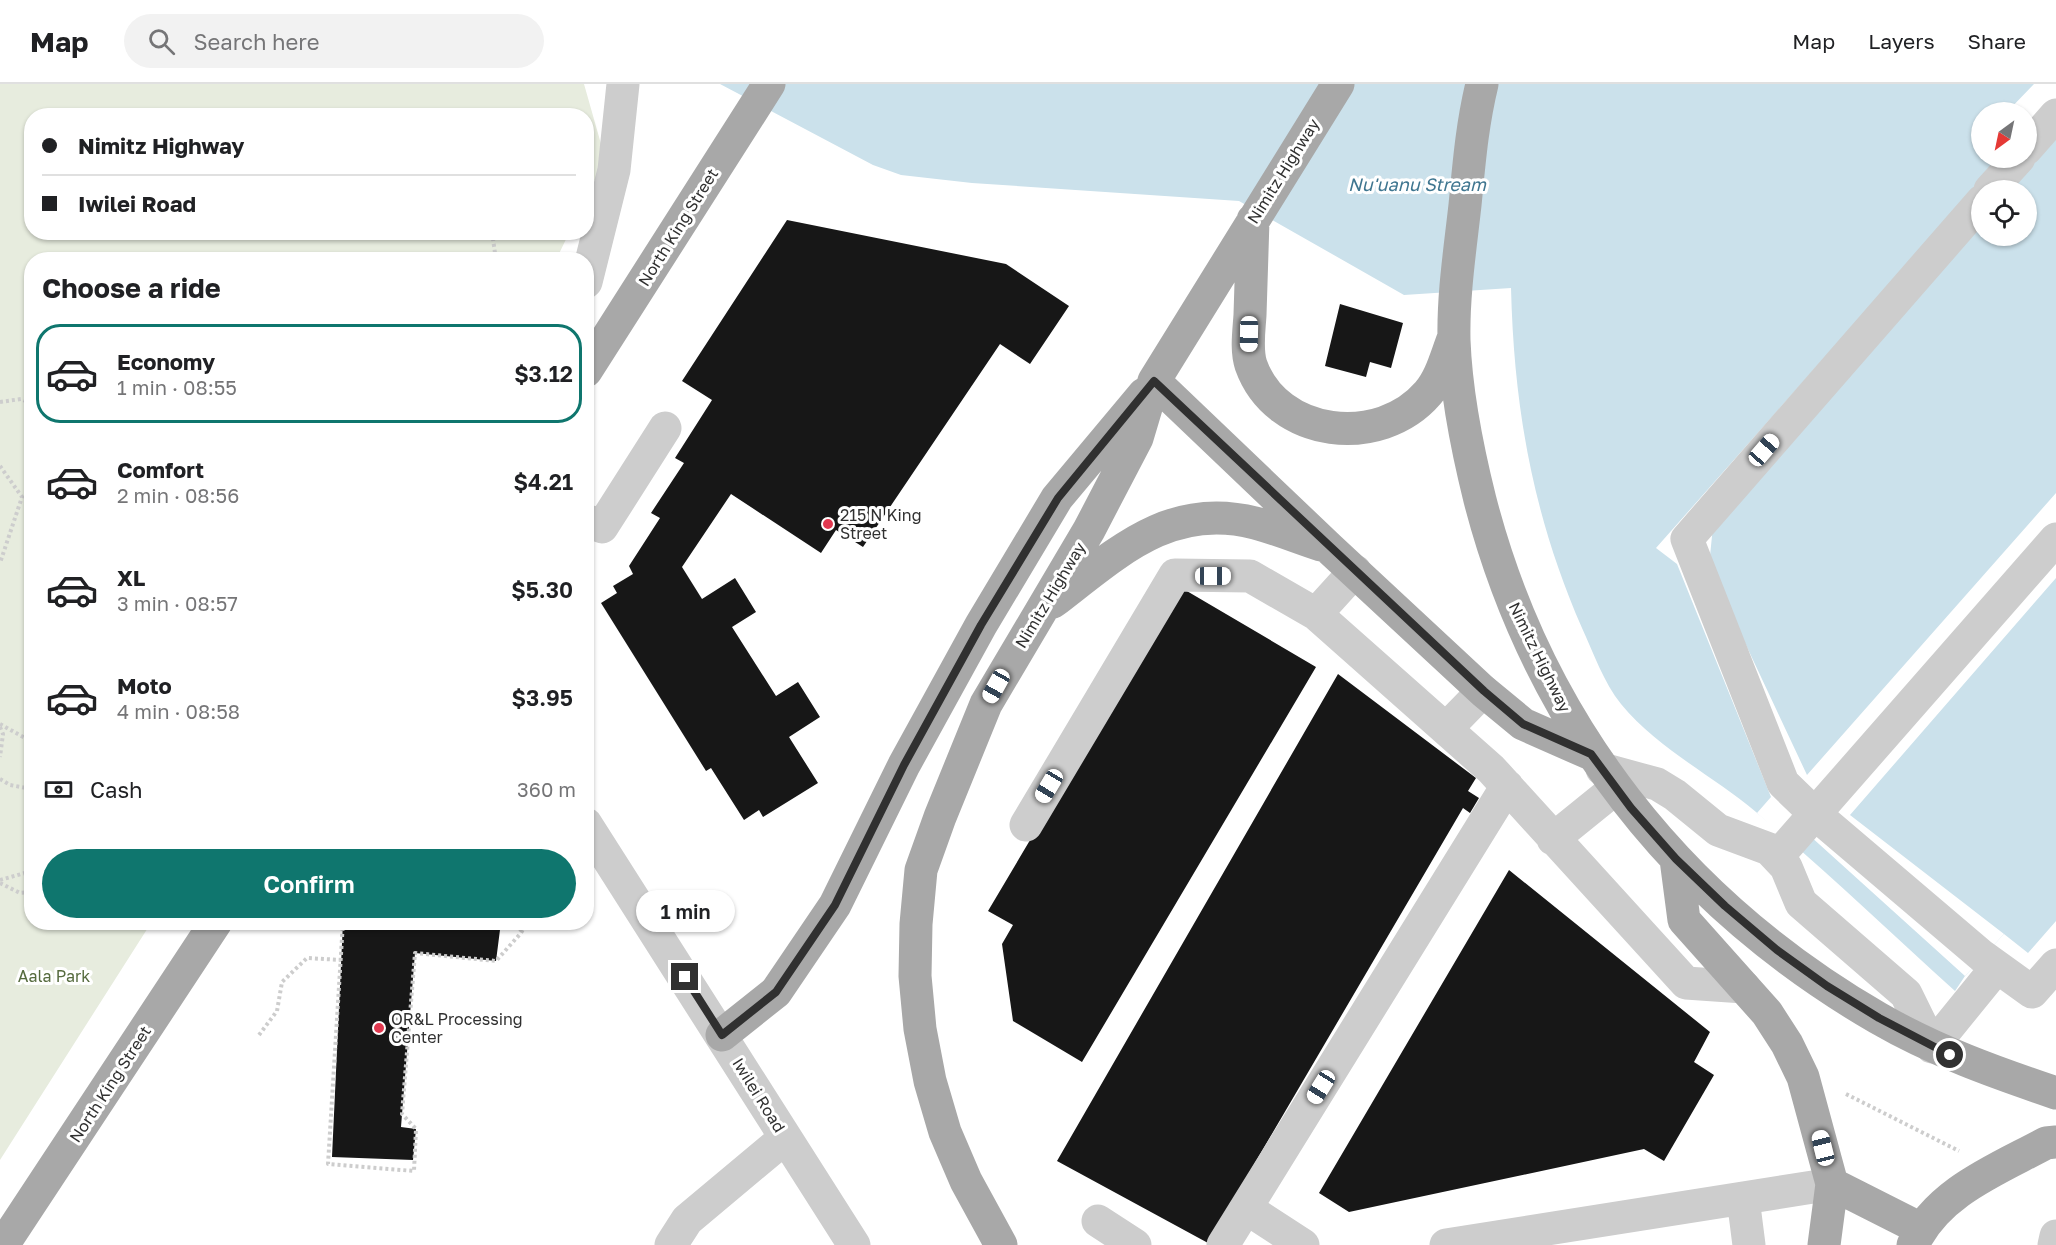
<!DOCTYPE html>
<html lang="en">
<head>
<meta charset="utf-8">
<style>
	:root { --surface:#fff; --page:#f2f2f2; --text:#202124; --muted:#757577; --line:#e0e0e0; --accent:#0f766e }
	body { margin:0; font-family:"Golos Text",sans-serif; background:var(--page); color:var(--text); height:100vh; display:flex; flex-direction:column; font-size:22px; white-space:nowrap }
	* { box-sizing:border-box; margin:0 }
	p { font-size:20px; color:var(--muted) }
	.icon { flex:none; width:33px; height:33px; fill:none; stroke:currentColor; stroke-width:2; stroke-linecap:round; stroke-linejoin:round }
	.map { position:relative; flex:1; overflow:hidden }
	.sheet { position:absolute; left:24px; top:168px; width:570px; height:678px; display:flex; flex-direction:column; background:var(--surface); border-radius:24px; box-shadow:0 2px 4px #0004 }
	.sheet>* { flex:none }
	.guide { position:absolute; left:24px; top:24px; width:570px; height:132px; border-radius:24px; box-shadow:0 2px 4px #0004; display:grid; align-content:center; height:132px; padding:0 18px; background:var(--surface) }
	.needle { width:39px; rotate:213deg }
	.fabs { position:absolute; left:1971px; top:18px; display:grid; gap:12px }
	.fabs a { display:grid; place-items:center; width:66px; height:66px; border-radius:50%; background:var(--surface); box-shadow:0 2px 4px #0004; font-size:30px }
	.end { position:absolute; width:27px; height:27px; margin:-14px; border:8px solid #303030; background:#fff; box-shadow:0 0 0 3px #fff }
	.from { border-radius:50% }
	.bubble { position:absolute; height:42px; border-radius:21px; background:var(--surface); box-shadow:0 2px 4px #0004; font-size:20px; font-weight:600; line-height:42px; text-align:center }
	.car { position:absolute; width:18px; height:36px; margin:-18px -9px; border-radius:8px; box-shadow:0 0 4px 2px #0007; background:linear-gradient(#fff 24%,#345 0 40%,#fff 0 76%,#345 0 86%,#fff 0) }
	.guide b { display:flex; align-items:center; gap:21px; height:57px; font-size:22px }
	.guide b+b { border-top:2px solid var(--line) }
	.guide i { width:15px; height:15px; background:var(--text) }
	ul { padding:0; list-style:none }
	li { display:flex; align-items:center; gap:18px; height:99px; margin:0 12px 9px; padding:0 6px; border:3px solid transparent; border-radius:24px }
	li div { flex:1 }
	li b { display:block; font-size:22px }
	li em { font-style:normal; font-weight:600 }
	li.selected { border-color:var(--accent) }
	li>.icon { width:54px; height:54px; stroke-width:1.5 }
	h2 { padding:0 18px; font-size:27px; line-height:72px }
	.pay { display:flex; align-items:center; gap:15px; height:66px; padding:0 18px; font-size:22px }
	.pay p { margin-inline-start:auto }
	.action { display:flex; gap:12px; margin-top:auto; padding:12px 18px }
	.action a { flex:1; height:69px; border-radius:36px; background:var(--accent); color:#fff; font-size:24px; font-weight:600; line-height:69px; text-align:center }
	header { display:flex; align-items:center; gap:36px; box-sizing:border-box; height:84px; padding:0 30px; background:var(--surface); border-bottom:2px solid var(--line) }
	header strong { font-size:28px }
	nav { display:flex; gap:33px; margin-inline-start:auto; font-size:21px }
	.search { width:420px; height:54px; background:var(--page); display:flex; align-items:center; gap:15px; box-sizing:border-box; padding:0 21px; border-radius:33px; color:var(--muted); font-size:22px }
	.map>svg:first-child { display:block }
	.green { fill:#e7ecde }
	.water { fill:#cbe1eb; fill-rule:evenodd }
	.pier { fill:#fff }
	.building { fill:#171717 }
	.lines { fill:none; stroke-linecap:round; stroke-linejoin:round }
	.path { stroke:#cdcdcd; stroke-width:4; stroke-dasharray:3 3; stroke-linecap:butt }
	.minor { stroke:#cdcdcd; stroke-width:33 }
	.major { stroke:#a8a8a8; stroke-width:33 }
	.route { stroke:#303030; stroke-width:8 }
	.poi-dot { fill:#e1384f; stroke:#fff; stroke-width:2 }
	.labels { text-anchor:middle; stroke-width:6; stroke-linejoin:round; paint-order:stroke }
	.street-label { font-size:16px; fill:#303030; stroke:#fff }
	.poi-label { font-size:16px; fill:#303030; stroke:#fff; text-anchor:start }
	.park-label { font-size:16px; fill:#566b3e; stroke:#fff }
	.water-label { font-size:18px; font-style:italic; fill:#3f7690; stroke:#fff }
</style>
</head>
<body>
<header>
<strong>Map</strong>
<div class="search"><svg class="icon" aria-label="search" viewBox="0 0 24 24"><circle cx="10" cy="10" r="6"/><path d="M15 15l6 6"/></svg>Search here</div>
<nav><a>Map</a><a>Layers</a><a>Share</a></nav>
</header>
<div class="map">
<svg width="2056" height="1161" viewBox="0 0 2056 1161">
	<rect width="100%" height="100%" fill="#fff"/>
	<path class="green" d="M0,0H584L605,74L587,113L586,32H32V148L569,149L556,176H32V838L151,839L0,1076Z"/>
	<path class="water" d="M720,0H2056V837L2028,869L2004,850L1965,892L1955,907C1889,847 1824,785 1756,728C1712,691 1658,665 1621,620C1604,599 1593,568 1582,544C1533,432 1514,325 1511,204L1404,211L1239,117L972,99L901,91L873,81ZM1982,28H2026V74H1982ZM1982,106H2026V152H1982Z"/>
	<path class="pier" d="M2034,0H2056V53L1713,442L1709,482L1807,691L2056,409V494L1850,731L2004,850L1965,892L1809,751L1796,764L1757,729L1771,713L1677,480L1656,464L2001,74H2026V28H2007Z"/>
	<path class="building" d="M787,136L1006,180L1069,222L1030,280L1000,260L863,463L836,446L821,469L731,410L682,483L702,515L735,494L756,528L732,543L776,612L798,598L820,633L789,653L818,699L763,733L759,726L744,736L711,684L706,687L601,519L617,509L613,502L633,490L629,482L660,434L651,429L684,379L675,374L712,316L682,297Z
		M1340,220L1403,239L1391,284L1370,278L1366,293L1325,282Z
		M1180,503L1316,583L1082,978L1013,937L1002,860L1013,841L988,827Z
		M1338,590L1476,694L1468,707L1479,714L1470,729L1463,724L1208,1159L1057,1077Z
		M1509,786L1710,948L1694,978L1714,991L1664,1077L1644,1065L1349,1128L1319,1109Z
		M343,838H501L496,877L415,869L401,1043L416,1045L413,1076L332,1073Z"/>
	<g class="lines">
		<path class="path" d="M492,148L496,176
			M0,318L21,315L32,320
			M0,382L22,413L0,479
			M0,640L32,658
			M0,643L3,650L0,673
			M0,695L10,701L32,705
			M0,796L32,787
			M0,799L20,809L32,808
			M343,838L328,1080L414,1087L416,1045L402,1030L415,869L496,877L521,849L527,838
			M519,838L521,848
			M259,951L277,927L282,898L307,874L341,876
			M1846,1010L1959,1067"/>
		<path class="minor" d="M2026,65L2056,31
			M1990,106L2019,74
			M1982,117L1687,455L1783,699L1815,730L1982,872L2032,908L2056,881
			M586,198L614,86L623,0
			M586,436L602,443L665,344
			M1316,530L1355,487
			M1446,645L1483,607
			M1602,685L1657,700L1675,711L1718,746L1769,765L1786,783L1801,819L1906,910L1932,963L1997,883
			M586,740L854,1161
			M1026,741L1175,491L1250,492L1316,530L1491,685L1686,899L1744,903
			M1553,755L1616,704
			M1777,773L2056,455
			M1743,1114L1749,1161
			M1246,1124L1303,1161
			M1098,1137L1135,1161
			M671,1161L687,1136L785,1054
			M1223,1161L1507,702
			M1446,1161L1832,1100
			M2054,1161L2056,1152"/>
		<path class="major" d="M1482,0C1472,41 1469,80 1465,121C1460,166 1453,211 1454,256C1456,310 1467,364 1480,416C1538,640 1678,818 1878,934C1935,967 1994,988 2056,1009
			M1253,136C1252,168 1251,200 1250,231C1249,247 1246,266 1251,281C1277,354 1380,365 1428,309C1441,294 1446,273 1453,255
			M586,287L769,0
			M1154,297L1329,464L1483,607L1523,640L1591,670
			M1053,518C1116,470 1169,417 1255,439C1278,445 1299,454 1321,461
			M1676,775L1684,836L1767,929L1787,960L1803,993L1832,1100L1824,1161
			M722,951L776,908L835,821L904,681L981,541L1057,414L1144,310
			M1832,1100L1921,1145
			M3,1161L216,838
			M1001,1161L966,1097L945,1048L930,997L920,945L915,892L916,840L921,786L940,733L986,620L1089,446L1137,354L1154,297L1338,0
			M1913,1161C1937,1108 1998,1085 2046,1059L2056,1058"/>
	</g>
	<g class="lines">
		<path class="route" d="M685,893L722,951L776,908L835,821L904,681L981,541L1058,414L1154,297L1484,607L1523,640L1591,670L1631,724L1676,775L1725,822L1777,866L1827,902L1879,934L1950,971"/>
	</g>
	<g class="poi-dot">
		<circle cx="828" cy="440" r="6"/>
		<circle cx="379" cy="944" r="6"/>
	</g>
	<g class="labels">
		<g class="street-label">
			<text transform="translate(1283 87) rotate(-58)" y="6">Nimitz Highway</text>
			<text transform="translate(678 143) rotate(-58)" y="6">North King Street</text>
			<text transform="translate(1050 511) rotate(-59)" y="6">Nimitz Highway</text>
			<text transform="translate(1540 573) rotate(64)" y="6">Nimitz Highway</text>
			<text transform="translate(110 1000) rotate(-57)" y="6">North King Street</text>
			<text transform="translate(759 1011) rotate(58)" y="6">Iwilei Road</text>
		</g>
		<g class="poi-label">
			<text x="840" y="437">215 N King<tspan x="840" dy="18">Street</tspan></text>
			<text x="391" y="941">OR&amp;L Processing<tspan x="391" dy="18">Center</tspan></text>
		</g>
		<g class="park-label">
			<text x="54" y="898">Aala Park</text>
		</g>
		<g class="water-label">
			<text x="1417" y="107">Nu'uanu Stream</text>
		</g>
	</g>
</svg>
<div class="fabs">
<a><svg class="needle" viewBox="-14 -14 28 28"><path d="M0-13l5 13h-10z" fill="#e53935"/><path d="M0 13l5-13h-10z" fill="#757577"/></svg></a>
<a><svg class="icon" aria-label="locate" viewBox="0 0 24 24"><circle cx="12" cy="12" r="6"/><path d="M12 2v4M12 18v4M2 12h4M18 12h4"/></svg></a>
</div>
<i class="end from" style="left:1950px;top:971px"></i>
<i class="end" style="left:685px;top:893px"></i>
<div class="bubble" style="left:636px;top:806px;width:99px">1 min</div>
<i class="car" style="left:1249px;top:250px;rotate:181deg"></i>
<i class="car" style="left:1764px;top:366px;rotate:41deg"></i>
<i class="car" style="left:1213px;top:492px;rotate:90deg"></i>
<i class="car" style="left:996px;top:602px;rotate:209deg"></i>
<i class="car" style="left:1049px;top:702px;rotate:211deg"></i>
<i class="car" style="left:1321px;top:1003px;rotate:212deg"></i>
<i class="car" style="left:1823px;top:1064px;rotate:346deg"></i>
<div class="guide">
<b><i class="from"></i>Nimitz Highway</b>
<b><i></i>Iwilei Road</b>
</div>
<section class="sheet">
<h2>Choose a ride</h2>
<ul>
<li class="selected"><svg class="icon" aria-label="car" viewBox="0 0 24 24"><path d="M5 17H2v-5l4-1 3-4h7l3 4 3 1v5h-3M9 17h6M6 11h13"/><circle cx="7" cy="17" r="2"/><circle cx="17" cy="17" r="2"/></svg><div><b>Economy</b><p>1 min · 08:55</p></div><em>$3.12</em></li>
<li><svg class="icon" aria-label="car" viewBox="0 0 24 24"><path d="M5 17H2v-5l4-1 3-4h7l3 4 3 1v5h-3M9 17h6M6 11h13"/><circle cx="7" cy="17" r="2"/><circle cx="17" cy="17" r="2"/></svg><div><b>Comfort</b><p>2 min · 08:56</p></div><em>$4.21</em></li>
<li><svg class="icon" aria-label="car" viewBox="0 0 24 24"><path d="M5 17H2v-5l4-1 3-4h7l3 4 3 1v5h-3M9 17h6M6 11h13"/><circle cx="7" cy="17" r="2"/><circle cx="17" cy="17" r="2"/></svg><div><b>XL</b><p>3 min · 08:57</p></div><em>$5.30</em></li>
<li><svg class="icon" aria-label="car" viewBox="0 0 24 24"><path d="M5 17H2v-5l4-1 3-4h7l3 4 3 1v5h-3M9 17h6M6 11h13"/><circle cx="7" cy="17" r="2"/><circle cx="17" cy="17" r="2"/></svg><div><b>Moto</b><p>4 min · 08:58</p></div><em>$3.95</em></li>
</ul>
<div class="pay"><svg class="icon" aria-label="cash" viewBox="0 0 24 24"><path d="M3 7h18v10H3z"/><circle cx="12" cy="12" r="2"/></svg>Cash<p>360 m</p></div>
<div class="action"><a>Confirm</a></div>
</section>
</div>
</body>
</html>
